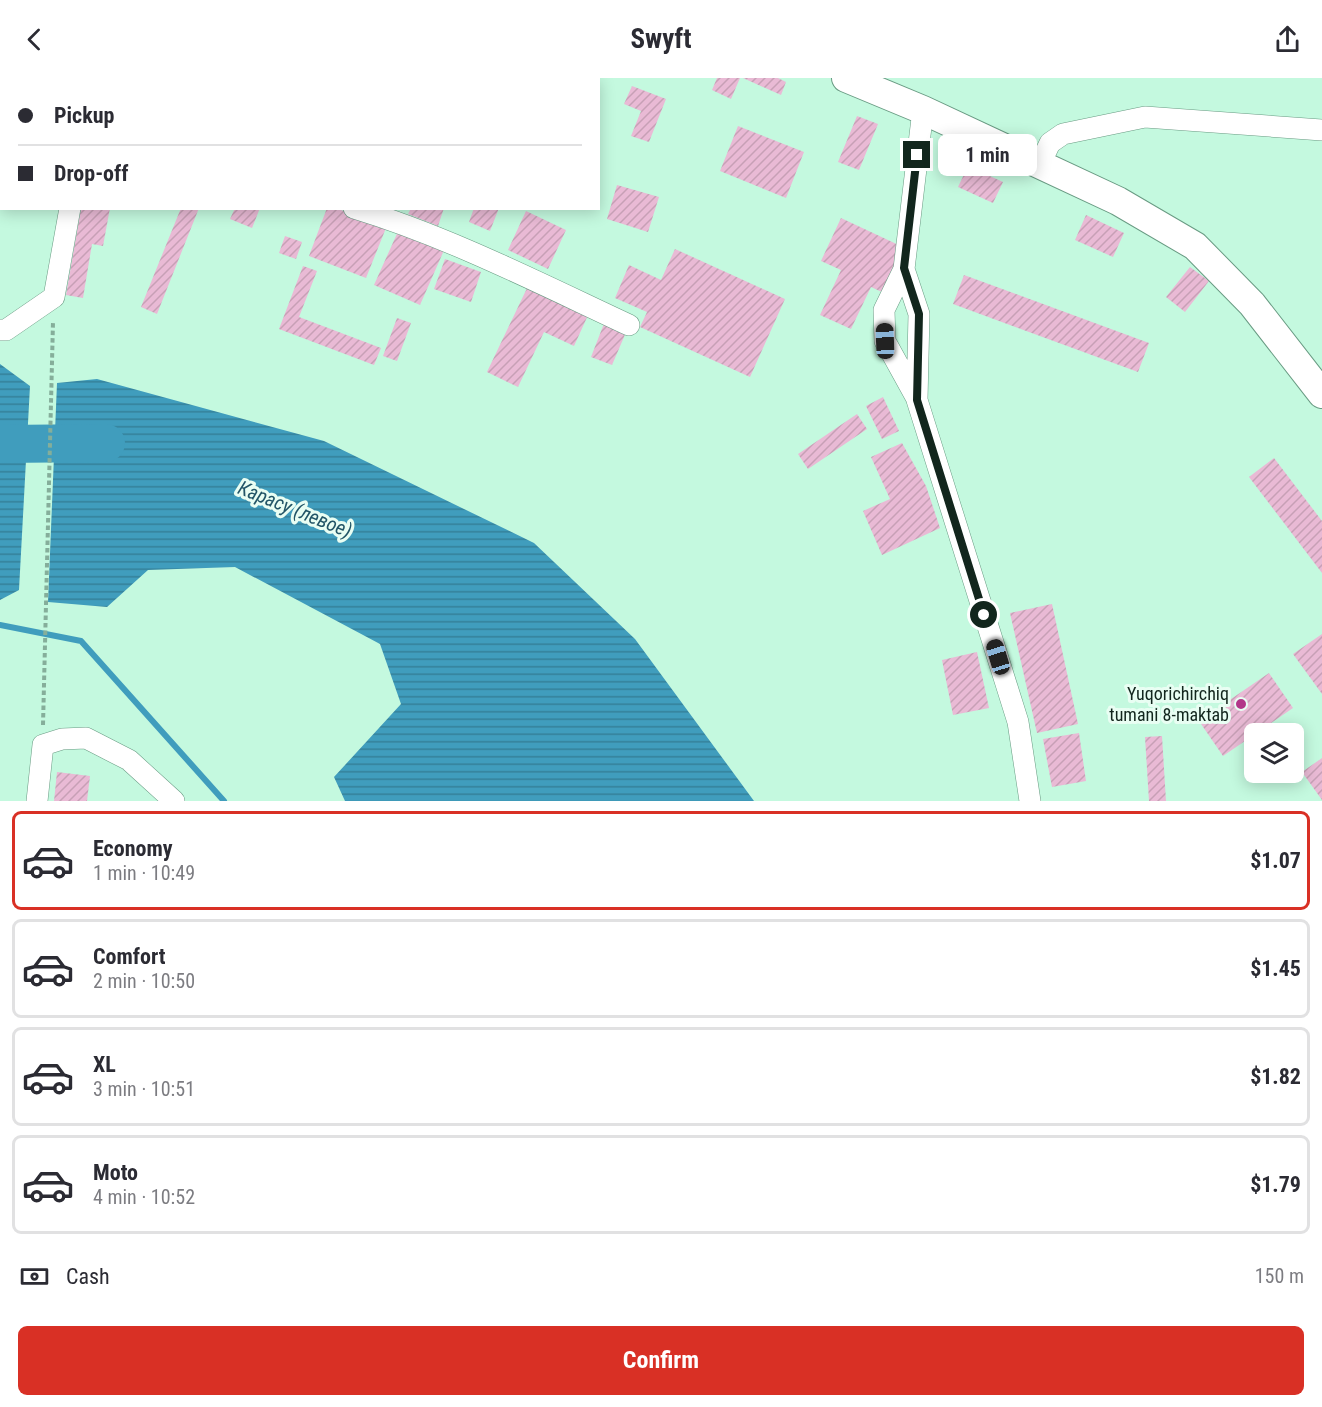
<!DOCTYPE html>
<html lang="en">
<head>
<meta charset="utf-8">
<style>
	:root { --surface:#fff; --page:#f2f2f3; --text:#2b2b33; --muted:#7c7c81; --line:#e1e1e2; --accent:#d93025 }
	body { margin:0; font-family:"Roboto Condensed",sans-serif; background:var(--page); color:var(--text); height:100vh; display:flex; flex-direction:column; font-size:22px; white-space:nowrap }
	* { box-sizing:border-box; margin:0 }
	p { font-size:20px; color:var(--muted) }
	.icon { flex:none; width:33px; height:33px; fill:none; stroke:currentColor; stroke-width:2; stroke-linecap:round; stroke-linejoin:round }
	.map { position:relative; height:723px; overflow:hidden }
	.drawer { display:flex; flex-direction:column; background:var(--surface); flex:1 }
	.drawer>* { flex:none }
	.hud { position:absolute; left:0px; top:0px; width:600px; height:132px; box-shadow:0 3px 15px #0003; display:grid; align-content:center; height:132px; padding:0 18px; background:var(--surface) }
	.fabs { position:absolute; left:1244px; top:645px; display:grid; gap:12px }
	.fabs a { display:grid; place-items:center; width:60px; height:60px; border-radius:9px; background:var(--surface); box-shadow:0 3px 15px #0003; font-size:30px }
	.end { position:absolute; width:27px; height:27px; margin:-14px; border:8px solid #12261d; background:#fff; box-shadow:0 0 0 3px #fff }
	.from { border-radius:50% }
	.bubble { position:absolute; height:42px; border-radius:9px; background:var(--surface); box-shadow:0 3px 15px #0003; font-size:20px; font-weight:700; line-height:42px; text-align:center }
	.car { position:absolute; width:18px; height:36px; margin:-18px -9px; border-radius:8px; box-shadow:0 0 4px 2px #0007; background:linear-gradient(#222 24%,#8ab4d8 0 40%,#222 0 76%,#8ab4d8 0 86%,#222 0) }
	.hud b { display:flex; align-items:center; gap:21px; height:57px; font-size:22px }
	.hud b+b { border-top:2px solid var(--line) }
	.hud i { width:15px; height:15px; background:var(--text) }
	ul { padding:10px 0 0; list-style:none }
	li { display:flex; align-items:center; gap:18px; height:99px; margin:0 12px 9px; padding:0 6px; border:3px solid var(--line); border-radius:9px }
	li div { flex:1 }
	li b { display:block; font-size:22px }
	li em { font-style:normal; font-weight:700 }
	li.on { border-color:var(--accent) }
	li>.icon { width:54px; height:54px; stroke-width:1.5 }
	.pay { display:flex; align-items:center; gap:15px; height:66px; padding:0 18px; font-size:22px }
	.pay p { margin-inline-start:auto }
	.action { display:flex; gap:12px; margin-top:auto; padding:12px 18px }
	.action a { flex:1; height:69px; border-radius:9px; background:var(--accent); color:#fff; font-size:24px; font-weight:700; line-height:69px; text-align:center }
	header { display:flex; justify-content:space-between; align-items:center; height:78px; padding:0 18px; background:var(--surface); font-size:27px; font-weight:700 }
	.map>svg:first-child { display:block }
	.water { fill:url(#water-rules) }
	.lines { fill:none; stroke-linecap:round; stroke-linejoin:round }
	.stream { stroke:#409dbd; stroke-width:6 }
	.river { stroke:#409dbd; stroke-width:38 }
	.building { fill:url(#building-hatch) }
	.street-casing { stroke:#699b83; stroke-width:22 }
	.secondary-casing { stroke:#699b83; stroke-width:30 }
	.path { stroke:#85ae9a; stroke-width:4; stroke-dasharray:4.5 3; stroke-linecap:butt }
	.street { stroke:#fff; stroke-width:21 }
	.secondary { stroke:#fff; stroke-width:28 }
	.route { stroke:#12261d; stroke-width:8 }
	.poi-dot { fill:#b23789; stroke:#e9fef3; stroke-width:2 }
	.labels { text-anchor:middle; stroke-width:6; stroke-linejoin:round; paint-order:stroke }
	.poi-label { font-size:18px; fill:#12261d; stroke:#e9fef3; text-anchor:end }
	.water-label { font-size:20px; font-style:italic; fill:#225567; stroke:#e9fef3 }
</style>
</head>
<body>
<header><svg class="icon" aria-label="back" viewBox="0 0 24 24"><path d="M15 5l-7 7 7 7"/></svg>Swyft<svg class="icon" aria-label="share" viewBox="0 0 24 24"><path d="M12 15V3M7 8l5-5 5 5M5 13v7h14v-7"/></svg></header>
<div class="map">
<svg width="1322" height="723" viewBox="0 0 1322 723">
	<defs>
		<pattern id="water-rules" width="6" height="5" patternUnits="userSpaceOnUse" patternTransform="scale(1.5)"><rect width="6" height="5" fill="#409dbd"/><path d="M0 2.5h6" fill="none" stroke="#348099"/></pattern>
		<pattern id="building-hatch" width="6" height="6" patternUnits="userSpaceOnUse" patternTransform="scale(1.5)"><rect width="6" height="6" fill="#e9bad5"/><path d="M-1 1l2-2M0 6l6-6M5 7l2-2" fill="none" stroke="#c7a0b6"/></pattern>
	</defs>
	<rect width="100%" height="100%" fill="#c4f9df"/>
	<path class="water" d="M0,286L30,308L19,512L0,522Z
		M97,301L324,363L534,465L635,561L754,723H345L334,699L401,626L380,566L235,489L148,492L107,529L48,524L57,305Z"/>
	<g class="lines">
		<path class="stream" d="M0,547L81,563L224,723"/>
		<path class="river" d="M0,366L106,365"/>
	</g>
	<path class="building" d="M717,0H740L731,21L712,12Z
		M743,0H778L786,4L781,17Z
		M632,8L666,21L649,64L631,58L641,33L624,26Z
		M857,38L878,46L859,92L838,84Z
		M738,48L804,74L786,120L720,93Z
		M968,88L1003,104L993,125L958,109Z
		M617,107L659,119L648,154L607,141Z
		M81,130H110L103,168L92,166L83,220L66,217Z
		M181,130H199L157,236L141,229Z
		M235,130H260L252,150L230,141Z
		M327,130H336L386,150L366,200L309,178Z
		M411,130H444L438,148L408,136Z
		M474,130H499L490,153L469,144Z
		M526,133L566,152L548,191L508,172Z
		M1086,137L1124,155L1113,179L1075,162Z
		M841,140L905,170L884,215L871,209L851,251L820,237L841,192L821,183Z
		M400,149L445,170L420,227L374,207Z
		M285,158L302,164L296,181L279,175Z
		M675,171L785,221L750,299L640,249L647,234L615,220L629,187L661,202Z
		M445,181L481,194L471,224L434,211Z
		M303,188L317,193L299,239L381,270L374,287L279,251Z
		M1190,189L1209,203L1185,234L1166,219Z
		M964,197L1149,265L1138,294L953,226Z
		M529,206L589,235L574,268L544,254L518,309L487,294Z
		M397,240L411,245L397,283L383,278Z
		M605,243L627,252L612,287L591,279Z
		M883,319L899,353L882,361L866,328Z
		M857,336L867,351L808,391L798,376Z
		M902,365L926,408L940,450L882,477L863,433L890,421L871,379Z
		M1274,380L1322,443V495L1249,399Z
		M1052,526L1078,646L1037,655L1010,535Z
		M1322,556V616L1293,576Z
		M977,574L989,630L953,637L942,582Z
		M1269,595L1293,630L1223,678L1199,643Z
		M1079,655L1086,703L1052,709L1043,661Z
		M1162,658L1166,723H1149L1145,659Z
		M1322,680V722L1302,694Z
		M57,694L90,698L87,723H54Z"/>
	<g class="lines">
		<defs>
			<path id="street" d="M92,0L94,2
				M923,32L904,191L919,236L917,322L1018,644L1030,723
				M1040,86L1050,65L1063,56L1145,39L1322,52
				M354,130C449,159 539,205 629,247
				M904,191L884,232L885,263L917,321
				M0,252H6L54,219L70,130
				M37,723L43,667L62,661L86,660L129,682L174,723"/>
			<path id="secondary" d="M846,0L923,32L1118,123L1195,168L1252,226L1322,316"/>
		</defs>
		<use href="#street" class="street-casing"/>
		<use href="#secondary" class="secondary-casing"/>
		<path class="path" d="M43,647L53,244"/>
		<use href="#street" class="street"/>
		<use href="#secondary" class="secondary"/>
	</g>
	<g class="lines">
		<path class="route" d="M917,77L904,190L919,236L917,322L984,537"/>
	</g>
	<circle class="poi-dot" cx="1241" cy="626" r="6"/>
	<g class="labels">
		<g class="poi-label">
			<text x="1229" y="622">Yuqorichirchiq<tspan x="1229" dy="21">tumani 8-maktab</tspan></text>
		</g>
		<g class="water-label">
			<text transform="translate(295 431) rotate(22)" y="7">Карасу (левое)</text>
		</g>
	</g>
</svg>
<div class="fabs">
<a><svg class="icon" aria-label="layers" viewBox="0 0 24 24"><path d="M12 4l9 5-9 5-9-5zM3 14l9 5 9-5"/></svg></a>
</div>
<i class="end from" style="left:984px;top:537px"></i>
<i class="end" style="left:917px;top:77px"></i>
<div class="bubble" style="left:938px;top:56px;width:99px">1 min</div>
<i class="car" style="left:885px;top:263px;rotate:358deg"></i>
<i class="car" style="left:998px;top:579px;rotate:343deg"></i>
<div class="hud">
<b><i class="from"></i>Pickup</b>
<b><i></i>Drop-off</b>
</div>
</div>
<section class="drawer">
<ul>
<li class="on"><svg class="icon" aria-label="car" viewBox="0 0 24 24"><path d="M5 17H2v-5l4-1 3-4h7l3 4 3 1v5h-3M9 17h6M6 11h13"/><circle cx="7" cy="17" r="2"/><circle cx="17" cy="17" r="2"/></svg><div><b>Economy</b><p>1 min · 10:49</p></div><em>$1.07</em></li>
<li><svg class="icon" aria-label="car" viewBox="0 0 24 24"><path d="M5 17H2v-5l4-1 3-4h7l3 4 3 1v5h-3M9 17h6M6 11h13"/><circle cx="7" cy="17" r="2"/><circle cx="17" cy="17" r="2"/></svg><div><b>Comfort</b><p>2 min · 10:50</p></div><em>$1.45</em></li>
<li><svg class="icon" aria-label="car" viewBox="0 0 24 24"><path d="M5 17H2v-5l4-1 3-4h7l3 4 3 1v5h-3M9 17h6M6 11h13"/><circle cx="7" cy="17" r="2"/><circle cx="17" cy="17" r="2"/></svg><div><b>XL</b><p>3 min · 10:51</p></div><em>$1.82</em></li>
<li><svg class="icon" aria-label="car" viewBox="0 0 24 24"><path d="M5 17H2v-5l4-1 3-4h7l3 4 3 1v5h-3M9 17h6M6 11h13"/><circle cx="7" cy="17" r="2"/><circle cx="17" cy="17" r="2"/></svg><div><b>Moto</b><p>4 min · 10:52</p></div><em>$1.79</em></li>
</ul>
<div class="pay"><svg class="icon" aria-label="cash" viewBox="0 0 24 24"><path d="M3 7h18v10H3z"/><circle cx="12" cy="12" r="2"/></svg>Cash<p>150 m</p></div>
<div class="action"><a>Confirm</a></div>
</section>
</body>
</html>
